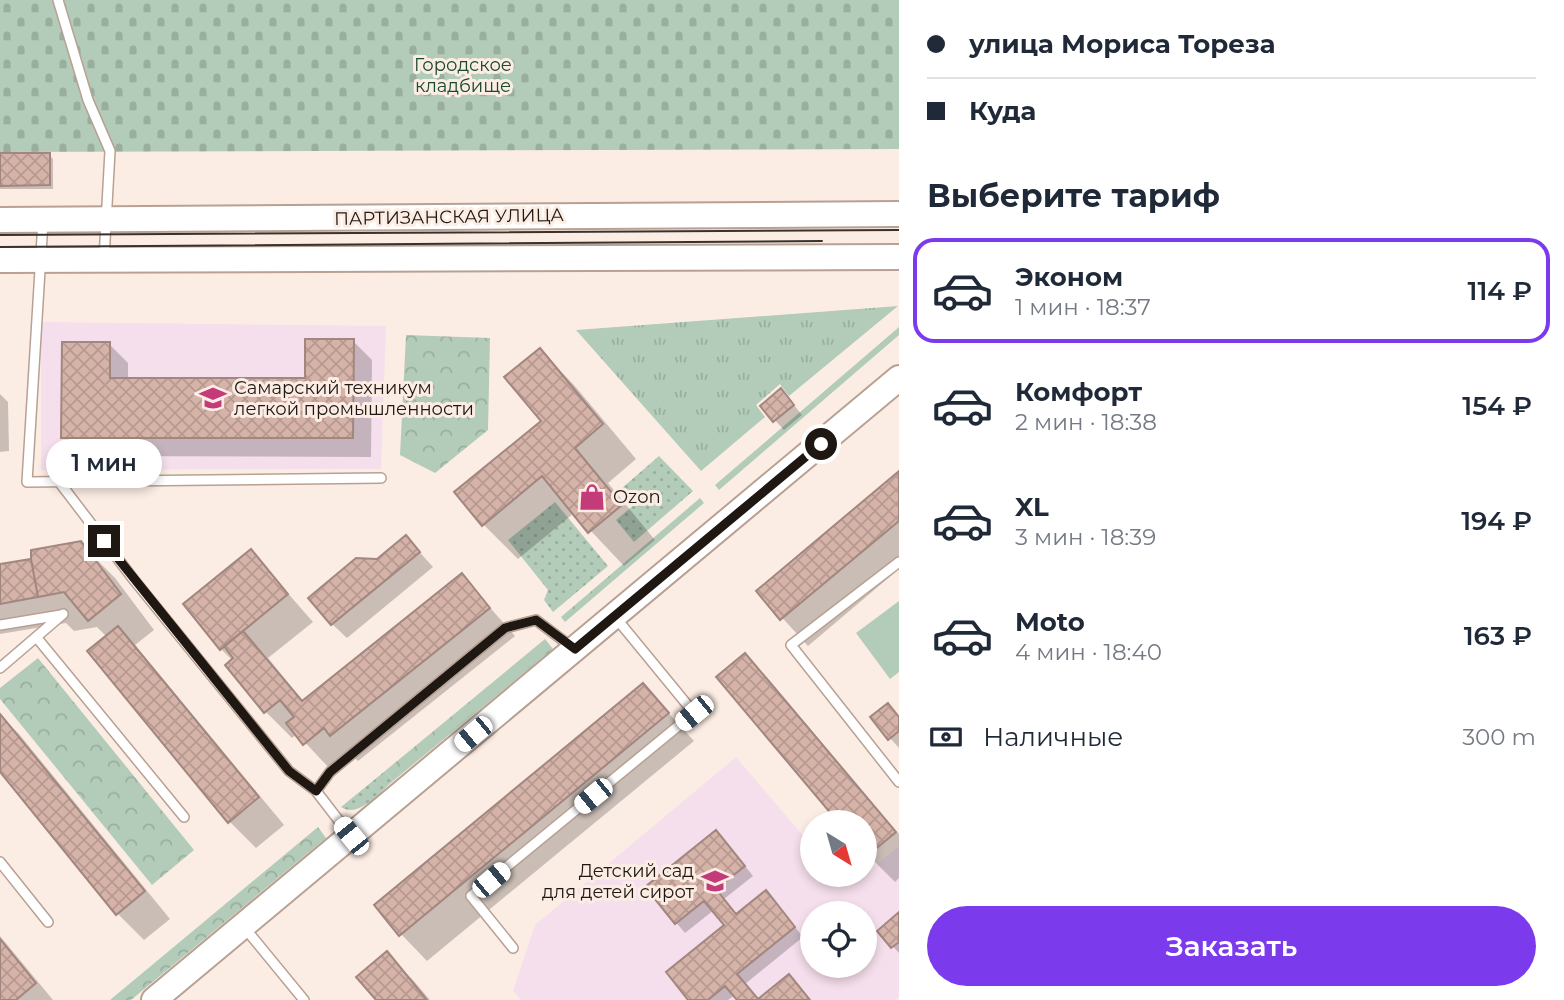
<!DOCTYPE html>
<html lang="ru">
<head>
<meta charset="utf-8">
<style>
	:root { --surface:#fff; --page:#f6f6f7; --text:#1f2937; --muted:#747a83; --line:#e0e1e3; --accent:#7c3aed }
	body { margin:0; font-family:Montserrat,sans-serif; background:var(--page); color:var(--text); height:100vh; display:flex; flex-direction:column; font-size:26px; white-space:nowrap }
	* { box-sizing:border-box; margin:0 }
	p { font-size:23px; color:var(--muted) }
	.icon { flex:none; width:38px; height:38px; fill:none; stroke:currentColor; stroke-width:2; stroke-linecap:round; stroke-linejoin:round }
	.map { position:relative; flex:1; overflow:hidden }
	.side { display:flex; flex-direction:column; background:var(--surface); width:665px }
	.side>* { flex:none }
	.banner { display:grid; align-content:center; height:154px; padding:0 28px; background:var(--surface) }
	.needle { width:46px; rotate:143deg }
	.controls { position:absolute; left:800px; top:810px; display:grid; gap:14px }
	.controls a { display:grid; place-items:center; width:77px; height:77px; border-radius:50%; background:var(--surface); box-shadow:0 4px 10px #0003; font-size:35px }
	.end { position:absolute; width:32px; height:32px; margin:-16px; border:9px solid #1f1712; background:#fff; box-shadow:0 0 0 4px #fff }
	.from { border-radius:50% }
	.bubble { position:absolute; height:49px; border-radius:24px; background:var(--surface); box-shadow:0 4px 10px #0003; font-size:23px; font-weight:600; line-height:49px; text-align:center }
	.car { position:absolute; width:21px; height:42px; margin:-21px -10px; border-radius:9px; box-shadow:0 0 5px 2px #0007; background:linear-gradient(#fff 24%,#345 0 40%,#fff 0 76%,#345 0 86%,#fff 0) }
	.banner b { display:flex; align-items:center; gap:24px; height:66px; font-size:26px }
	.banner b+b { border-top:2px solid var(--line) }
	.banner i { width:18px; height:18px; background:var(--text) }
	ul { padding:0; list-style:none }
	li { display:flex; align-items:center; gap:21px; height:105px; margin:0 14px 10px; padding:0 14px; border:4px solid transparent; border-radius:21px }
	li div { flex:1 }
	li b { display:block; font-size:26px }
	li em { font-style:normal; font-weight:600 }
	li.selected { border-color:var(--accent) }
	li>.icon { width:63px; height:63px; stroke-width:1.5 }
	h2 { padding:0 28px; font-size:32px; line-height:84px }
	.pay { display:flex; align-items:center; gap:18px; height:77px; padding:0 28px; font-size:26px }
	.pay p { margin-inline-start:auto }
	.button { display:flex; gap:14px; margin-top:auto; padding:14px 28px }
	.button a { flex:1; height:80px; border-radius:42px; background:var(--accent); color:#fff; font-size:28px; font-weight:600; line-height:80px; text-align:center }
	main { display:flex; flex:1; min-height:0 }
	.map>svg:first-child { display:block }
	.education { fill:#f6dfec; fill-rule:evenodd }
	.grass { fill:url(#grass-dots) }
	.forest { fill:url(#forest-crowns) }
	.cemetery { fill:url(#cemetery-stones) }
	.park { fill:url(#park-tufts) }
	.pitch { fill:#b3cbb9 }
	.shadow { fill:#0003 }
	.building { fill:url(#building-cross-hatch); stroke:#a1877f; stroke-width:2 }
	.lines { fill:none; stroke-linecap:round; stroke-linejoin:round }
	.lane-casing { stroke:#b8a192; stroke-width:12 }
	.secondary-casing { stroke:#b8a192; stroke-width:28 }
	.lane { stroke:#fff; stroke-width:9 }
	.secondary { stroke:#fff; stroke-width:24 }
	.tram { stroke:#3a312b; stroke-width:2 }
	.route { stroke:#1f1712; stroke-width:9 }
	.labels { text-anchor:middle; stroke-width:6; stroke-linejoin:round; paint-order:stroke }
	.park-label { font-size:18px; fill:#184a2c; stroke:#fcede4 }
	.street-label { font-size:18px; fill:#1f1712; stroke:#fcede4 }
	.poi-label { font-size:18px; fill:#1f1712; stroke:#fcede4; text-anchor:start }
</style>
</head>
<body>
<main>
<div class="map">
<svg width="899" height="1000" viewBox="0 0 899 1000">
	<defs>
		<pattern id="grass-dots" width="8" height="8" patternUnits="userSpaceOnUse" patternTransform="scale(1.75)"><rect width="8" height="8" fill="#b3cbb9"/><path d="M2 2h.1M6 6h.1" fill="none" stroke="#9aae9e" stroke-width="1.8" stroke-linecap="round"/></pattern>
		<pattern id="forest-crowns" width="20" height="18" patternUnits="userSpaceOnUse" patternTransform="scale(1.75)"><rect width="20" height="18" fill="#b3cbb9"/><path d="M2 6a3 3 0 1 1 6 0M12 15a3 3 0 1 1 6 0" fill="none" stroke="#9aae9e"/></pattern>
		<pattern id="cemetery-stones" width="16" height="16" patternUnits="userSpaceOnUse" patternTransform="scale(1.75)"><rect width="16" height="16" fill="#b3cbb9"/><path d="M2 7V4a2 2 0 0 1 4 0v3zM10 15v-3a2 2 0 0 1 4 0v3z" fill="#9aae9e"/></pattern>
		<pattern id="park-tufts" width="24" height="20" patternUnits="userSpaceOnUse" patternTransform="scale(1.75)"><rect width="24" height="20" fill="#b3cbb9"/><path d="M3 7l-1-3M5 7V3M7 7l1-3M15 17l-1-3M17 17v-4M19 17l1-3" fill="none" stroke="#9aae9e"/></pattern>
		<pattern id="building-cross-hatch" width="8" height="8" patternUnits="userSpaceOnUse" patternTransform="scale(1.75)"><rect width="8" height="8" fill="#d6b3a8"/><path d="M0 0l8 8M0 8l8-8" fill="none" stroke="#b79990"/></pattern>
	</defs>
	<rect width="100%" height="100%" fill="#fcede4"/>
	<path class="education" d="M41,322L386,326L381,469L41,470Z
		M736,757L812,846V875H837L848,888L899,846V997L895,1000H521L513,991L535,925ZM812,914H864V966H812Z"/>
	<path class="grass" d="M659,456L693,491L634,542L616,520L635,504L622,488Z
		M555,502L608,566L553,612L544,600L548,590L508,540Z
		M385,771L393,781C380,792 358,819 341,807Z"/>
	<path class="forest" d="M899,327V335L719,490L715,485Z
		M406,335L490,338L488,430L435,473L400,455Z
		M700,498L704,503L565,622L561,617Z
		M545,639L553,649L393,781L385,771Z
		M38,658L194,850L152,885L0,699V688Z
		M318,827L326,838L131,1000H110Z"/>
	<path class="cemetery" d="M0,0H899V149L0,152Z"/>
	<path class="park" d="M898,306L789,396L780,384L756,405L765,417L701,471L576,330Z"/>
	<path class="pitch" d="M899,601V672L890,679L856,633Z"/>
	<path class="shadow" d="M0,155H49L53,159V189H0Z
		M353,341L372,360L371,457L82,456L63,437L109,344L128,363V380H307Z
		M540,350L574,385L636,459L608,483L655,540L624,566L574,513L518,559L484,525L543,421Z
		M0,394L8,402L9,451L0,452Z
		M790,400L802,415L784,430L762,406Z
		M899,473V569L808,646L758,591Z
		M406,537L433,567L347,638L332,624L378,561Z
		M80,543L115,578L154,630L135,645L284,825L256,848L229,821L107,637L97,627L74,631L66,623L0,634V566L33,561Z
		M251,551L313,622L268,658L304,702L462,576L515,636L358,761L351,754L331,770L297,734L292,738L265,711L233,661L221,649Z
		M745,656L771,682L899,834V878L895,882L864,851V822H841L718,678Z
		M643,685L694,741L427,961L401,934Z
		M888,705L899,717V748L890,738Z
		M0,715L19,734L170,919L144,940L118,914L0,769Z
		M725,841L753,876L724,899L737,915L775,902L803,937L745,984L758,1000H739L735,995L728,1000H690L726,926L714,910L685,933L647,888Z
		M899,914V953L879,931Z
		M0,936L53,1000H0Z
		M386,954L413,980L430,1000H378Z"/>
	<path class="building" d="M0,153H50V185L0,186Z
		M305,339H354L353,438H61L62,342H110V378H305Z
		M540,348L603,424L575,448L622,505L588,533L542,476L482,526L454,492L541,421L504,377Z
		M781,388L794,405L773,422L760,406Z
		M899,471V521L780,620L756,591Z
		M406,535L420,552L331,625L308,598L356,558L377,559Z
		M81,541L121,594L88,621L64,592L38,597L31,559V550Z
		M251,549L288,594L220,650L183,604Z
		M31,559L38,597L0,604V564Z
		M462,573L490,608L330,736L324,728L303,745L286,723L294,717L280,700L264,713L225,665L233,658L224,646L243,631L302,701Z
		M118,626L259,797L228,823L87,651Z
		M745,653L896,832L867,856L864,822H838L716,677Z
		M643,683L669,713L399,936L374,905Z
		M888,703L899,717V731L888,740L870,717Z
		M0,714L145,891L116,915L0,772Z
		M716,830L745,866L716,889L736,914L766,890L795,927L737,974L758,999L789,974L810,1000H737L725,986L708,1000H688L666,972L724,925L704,901L675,924L645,887Z
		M899,912V942L891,948L877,931Z
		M0,939L36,983L16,1000H0Z
		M387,951L427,1000H376L356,977Z"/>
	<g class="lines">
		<defs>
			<path id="lane" d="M58,0L88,100L110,151L104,259
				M43,221L27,482L381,478
				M60,483L134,580L289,771L316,791
				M899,562L791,645L899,782
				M0,625L61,615
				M37,638L184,817
				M0,668L63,614
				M350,835L316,791L330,772L505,628L536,620L573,648
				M0,862L48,922
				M244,927L304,1000
				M513,948L471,896L694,713L616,618"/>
			<path id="secondary" d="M0,220L899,214
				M0,260L899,257
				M154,1000L899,378"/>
		</defs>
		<use href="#lane" class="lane-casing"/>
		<use href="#secondary" class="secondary-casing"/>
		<use href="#lane" class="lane"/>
		<use href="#secondary" class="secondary"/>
		<path class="tram" d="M0,235L899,230
			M0,247L822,241"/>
	</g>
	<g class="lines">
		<path class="route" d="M104,541L289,771L316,791L330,772L505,628L536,620L575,649L821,444"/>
	</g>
	<defs>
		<symbol id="university-bare" viewBox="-9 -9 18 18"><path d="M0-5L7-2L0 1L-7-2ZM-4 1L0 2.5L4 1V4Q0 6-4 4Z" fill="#c33b79" stroke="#fcede4" stroke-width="2.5" paint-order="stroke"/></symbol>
		<symbol id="shop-bare" viewBox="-9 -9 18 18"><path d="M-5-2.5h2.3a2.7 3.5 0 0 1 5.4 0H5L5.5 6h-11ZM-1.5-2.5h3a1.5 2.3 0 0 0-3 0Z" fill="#c33b79" stroke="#fcede4" stroke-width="2.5" paint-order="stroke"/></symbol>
		<symbol id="school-bare" viewBox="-9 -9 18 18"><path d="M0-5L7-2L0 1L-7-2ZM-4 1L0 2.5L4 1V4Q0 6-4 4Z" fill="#c33b79" stroke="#fcede4" stroke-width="2.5" paint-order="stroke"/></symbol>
	</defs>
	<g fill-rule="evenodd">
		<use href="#university-bare" x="194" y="379" width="38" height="38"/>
		<use href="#shop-bare" x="573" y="478" width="38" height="38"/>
		<use href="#school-bare" x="696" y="862" width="38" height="38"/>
	</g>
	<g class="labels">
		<g class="park-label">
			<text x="463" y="71">Городское<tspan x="463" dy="21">кладбище</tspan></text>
		</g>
		<g class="street-label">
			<text transform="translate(449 217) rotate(-1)" y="6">ПАРТИЗАНСКАЯ УЛИЦА</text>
		</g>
		<g class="poi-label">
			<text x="234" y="394">Самарский техникум<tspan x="234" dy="21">легкой промышленности</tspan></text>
			<text x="613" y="503">Ozon</text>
			<text x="694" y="877" text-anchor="end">Детский сад<tspan x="694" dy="21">для детей сирот</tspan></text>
		</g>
	</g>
</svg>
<div class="controls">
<a><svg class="needle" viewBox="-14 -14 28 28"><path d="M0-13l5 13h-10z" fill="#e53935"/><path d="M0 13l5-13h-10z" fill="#747a83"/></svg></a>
<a><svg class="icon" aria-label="locate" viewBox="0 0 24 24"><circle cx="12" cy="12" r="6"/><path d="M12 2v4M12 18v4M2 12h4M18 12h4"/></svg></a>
</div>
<i class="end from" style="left:821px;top:444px"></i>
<i class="end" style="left:104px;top:541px"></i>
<div class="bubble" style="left:46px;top:439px;width:116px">1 мин</div>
<i class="car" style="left:694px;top:713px;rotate:231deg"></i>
<i class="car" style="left:473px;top:734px;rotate:230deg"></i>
<i class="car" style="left:593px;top:796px;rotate:231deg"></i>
<i class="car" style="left:351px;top:836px;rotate:321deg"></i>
<i class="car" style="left:491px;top:880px;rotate:50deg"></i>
</div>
<section class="side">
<div class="banner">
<b><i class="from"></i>улица Мориса Тореза</b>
<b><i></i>Куда</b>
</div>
<h2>Выберите тариф</h2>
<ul>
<li class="selected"><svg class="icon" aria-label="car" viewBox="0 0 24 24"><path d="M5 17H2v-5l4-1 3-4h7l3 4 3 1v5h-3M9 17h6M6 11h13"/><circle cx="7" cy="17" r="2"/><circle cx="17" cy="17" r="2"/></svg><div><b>Эконом</b><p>1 мин · 18:37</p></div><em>114 ₽</em></li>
<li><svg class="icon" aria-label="car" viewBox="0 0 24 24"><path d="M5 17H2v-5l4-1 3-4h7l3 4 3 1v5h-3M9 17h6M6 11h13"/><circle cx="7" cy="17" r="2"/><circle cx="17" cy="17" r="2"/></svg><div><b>Комфорт</b><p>2 мин · 18:38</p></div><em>154 ₽</em></li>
<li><svg class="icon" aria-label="car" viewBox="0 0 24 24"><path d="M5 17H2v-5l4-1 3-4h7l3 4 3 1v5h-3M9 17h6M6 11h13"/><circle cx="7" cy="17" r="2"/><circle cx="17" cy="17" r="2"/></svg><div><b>XL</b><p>3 мин · 18:39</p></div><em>194 ₽</em></li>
<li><svg class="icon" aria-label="car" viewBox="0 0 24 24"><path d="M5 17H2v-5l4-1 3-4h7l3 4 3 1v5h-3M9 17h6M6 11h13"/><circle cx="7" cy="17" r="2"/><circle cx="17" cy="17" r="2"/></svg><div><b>Moto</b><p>4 мин · 18:40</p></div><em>163 ₽</em></li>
</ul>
<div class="pay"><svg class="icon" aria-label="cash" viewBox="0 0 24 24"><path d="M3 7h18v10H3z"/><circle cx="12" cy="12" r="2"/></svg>Наличные<p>300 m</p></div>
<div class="button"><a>Заказать</a></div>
</section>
</main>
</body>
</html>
